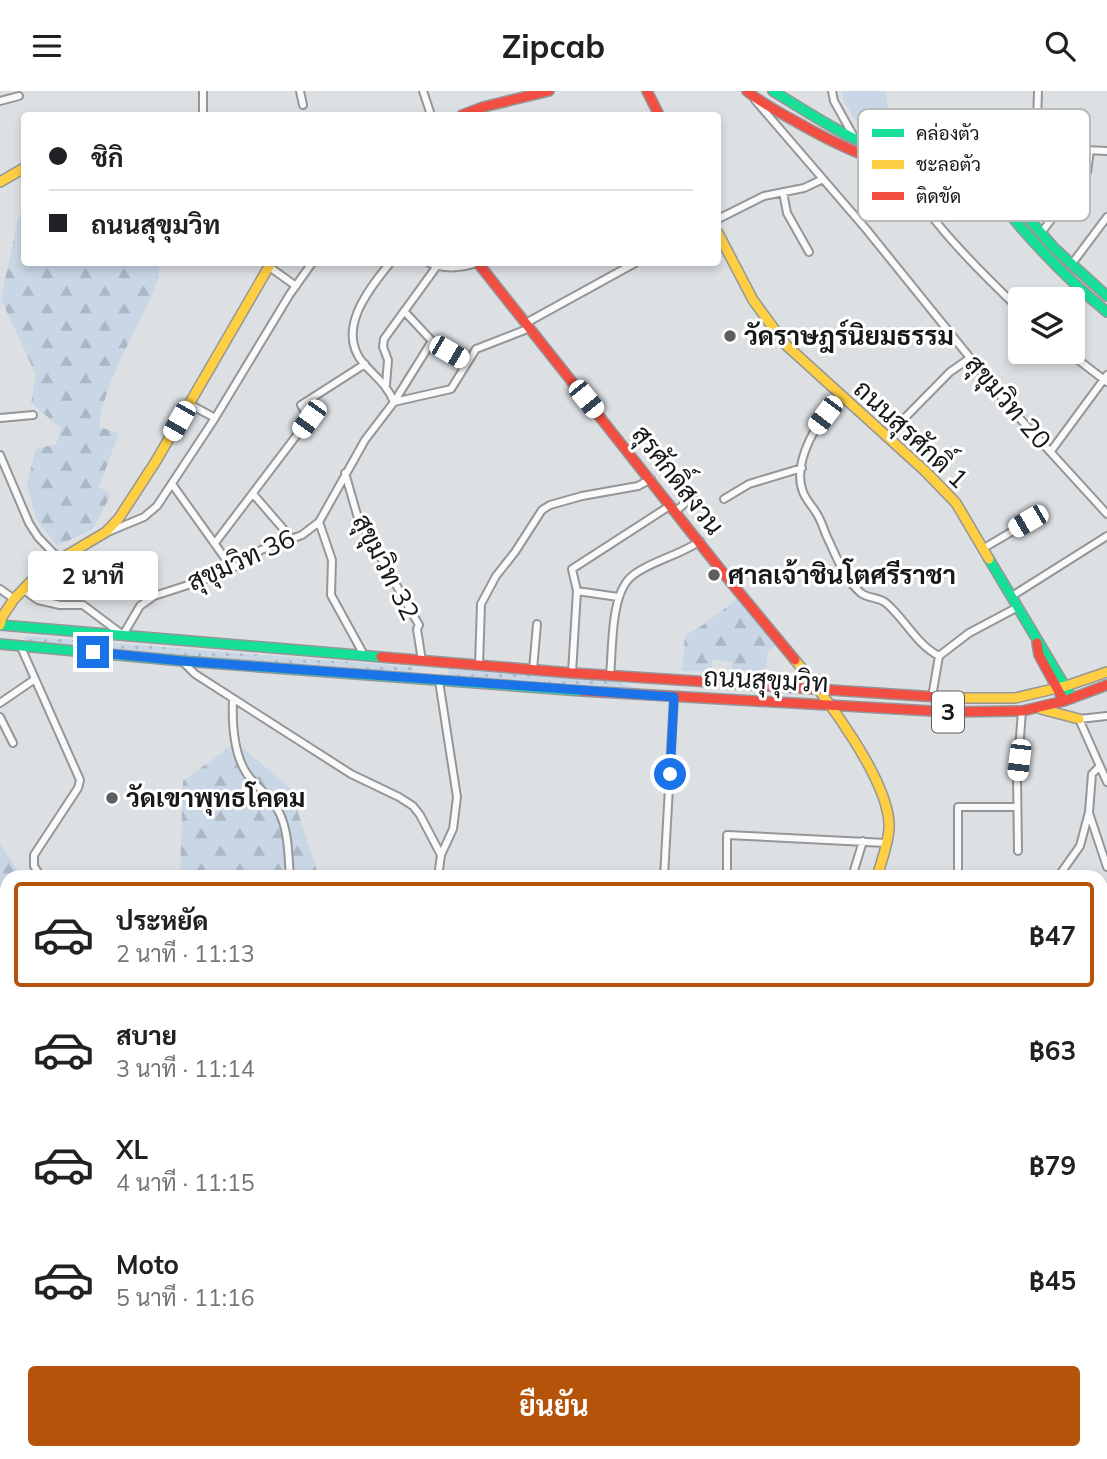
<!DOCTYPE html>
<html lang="th">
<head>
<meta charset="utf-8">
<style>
	:root { --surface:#fff; --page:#f6f6f6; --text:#202124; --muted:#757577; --line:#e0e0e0; --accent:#b45309 }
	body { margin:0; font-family:Mulish,Sarabun,sans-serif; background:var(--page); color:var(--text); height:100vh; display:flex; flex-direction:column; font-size:26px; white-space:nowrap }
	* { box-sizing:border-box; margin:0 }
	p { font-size:23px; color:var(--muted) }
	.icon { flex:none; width:38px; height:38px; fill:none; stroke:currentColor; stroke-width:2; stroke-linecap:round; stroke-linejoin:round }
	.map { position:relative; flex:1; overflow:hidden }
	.panel { position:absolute; left:0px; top:779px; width:1108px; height:590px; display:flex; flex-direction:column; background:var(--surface); border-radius:21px 21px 0 0; box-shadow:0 4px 10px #0003 }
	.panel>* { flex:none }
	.top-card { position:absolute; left:21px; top:21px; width:700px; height:154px; border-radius:7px; box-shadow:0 4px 10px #0003; display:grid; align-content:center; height:154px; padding:0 28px; background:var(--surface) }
	.controls { position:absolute; left:1008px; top:196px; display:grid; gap:14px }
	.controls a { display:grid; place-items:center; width:77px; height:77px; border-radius:7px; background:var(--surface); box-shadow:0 4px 10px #0003; font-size:35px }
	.end { position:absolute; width:32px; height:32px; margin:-16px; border:9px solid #1a73e8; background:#fff; box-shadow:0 0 0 4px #fff }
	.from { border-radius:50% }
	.bubble { position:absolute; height:49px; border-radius:7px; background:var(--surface); box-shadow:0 4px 10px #0003; font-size:23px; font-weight:700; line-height:49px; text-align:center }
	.car { position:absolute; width:21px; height:42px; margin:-21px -10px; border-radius:9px; box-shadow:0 0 5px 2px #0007; background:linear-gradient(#fff 24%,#345 0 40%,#fff 0 76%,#345 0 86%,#fff 0) }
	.top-card b { display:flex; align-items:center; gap:24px; height:66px; font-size:26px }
	.top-card b+b { border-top:2px solid var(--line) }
	.top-card i { width:18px; height:18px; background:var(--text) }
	ul { padding:12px 0 0; list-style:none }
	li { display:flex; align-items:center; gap:21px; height:105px; margin:0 14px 10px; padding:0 14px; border:4px solid transparent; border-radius:7px }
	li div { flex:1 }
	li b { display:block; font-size:26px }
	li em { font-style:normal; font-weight:700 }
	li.current { border-color:var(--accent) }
	li>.icon { width:63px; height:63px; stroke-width:1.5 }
	.cta { display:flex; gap:14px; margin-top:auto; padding:14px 28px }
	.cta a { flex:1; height:80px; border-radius:7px; background:var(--accent); color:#fff; font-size:28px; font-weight:700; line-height:80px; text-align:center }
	header { display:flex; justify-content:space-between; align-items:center; height:91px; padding:0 28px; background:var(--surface); font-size:32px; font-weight:700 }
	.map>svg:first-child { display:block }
	.grass { fill:url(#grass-dots) }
	.forest { fill:url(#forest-firs) }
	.park { fill:#c9d6e6 }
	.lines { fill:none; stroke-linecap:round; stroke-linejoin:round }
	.street-casing { stroke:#949698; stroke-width:10 }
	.fast-casing { stroke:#949698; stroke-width:12 }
	.slow-casing { stroke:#949698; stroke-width:12 }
	.jam-casing { stroke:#949698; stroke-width:12 }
	.street { stroke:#fafafb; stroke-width:6 }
	.fast { stroke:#16e098; stroke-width:9 }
	.slow { stroke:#ffcf43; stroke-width:9 }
	.jam { stroke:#f24e42; stroke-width:9 }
	.route { stroke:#1a73e8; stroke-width:9 }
	.poi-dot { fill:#5c5e60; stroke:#fff; stroke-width:2.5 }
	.labels { text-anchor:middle; stroke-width:6; stroke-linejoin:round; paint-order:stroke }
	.shield { fill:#fff; stroke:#5d5d5f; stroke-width:2 }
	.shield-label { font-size:24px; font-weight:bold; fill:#17181a }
	.poi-label { font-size:26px; font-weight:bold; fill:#17181a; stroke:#fff; text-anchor:start }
	.street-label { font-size:26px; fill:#17181a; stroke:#fff }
	.key { fill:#fff; stroke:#b9baba; stroke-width:2 }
	.key-label { font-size:19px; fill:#17181a }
</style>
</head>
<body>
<header><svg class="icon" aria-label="menu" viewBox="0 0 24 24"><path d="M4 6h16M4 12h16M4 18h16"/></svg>Zipcab<svg class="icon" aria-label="search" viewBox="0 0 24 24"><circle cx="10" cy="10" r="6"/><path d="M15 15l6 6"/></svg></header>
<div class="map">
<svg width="1107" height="1368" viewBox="0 0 1107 1368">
	<defs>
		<pattern id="grass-dots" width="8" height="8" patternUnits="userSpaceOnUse" patternTransform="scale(1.75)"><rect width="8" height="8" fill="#c9d6e6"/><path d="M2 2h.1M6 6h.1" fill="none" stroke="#acb7c5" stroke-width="1.8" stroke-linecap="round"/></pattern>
		<pattern id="forest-firs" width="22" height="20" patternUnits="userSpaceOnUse" patternTransform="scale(1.75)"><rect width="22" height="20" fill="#c9d6e6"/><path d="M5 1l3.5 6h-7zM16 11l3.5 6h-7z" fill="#acb7c5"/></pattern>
	</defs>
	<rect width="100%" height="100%" fill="#dde0e3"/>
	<path class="grass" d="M25,545L413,576V582L30,552L24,549Z
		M448,578L617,591L636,597L618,598L448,585Z"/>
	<path class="forest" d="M24,120V172H160C159,195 148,212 138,233C122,265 103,301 99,336L119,342L99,396L111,403L93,438L57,455L37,429L27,393L36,358L56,353L61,337L31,312L36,284L1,208L18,128Z
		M739,507L775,555L768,560L765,584L731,581L732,571L713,568L711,581L682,580L685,544L700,536Z
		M236,651L290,697L319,786H180L183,690Z
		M0,753L22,786H7V1362H309L313,1368H0Z"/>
	<path class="park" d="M842,0H886L890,34L896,56L865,45L843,9Z"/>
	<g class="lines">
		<defs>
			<path id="street" d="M300,0L303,14
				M423,0L431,24
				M832,0L834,10L854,46
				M755,9L866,138L1013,320L1107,423
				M0,10L19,5
				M203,24V0
				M1036,62L1038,0
				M987,74C1026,63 1066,57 1107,60
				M902,77C921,124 984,184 1020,219
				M783,101L787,122L809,161
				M718,128L764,105L804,97L823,88
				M1041,142L1087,81L1090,59
				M390,172C368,199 335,240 364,273C376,286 387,294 394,311
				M429,172C445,179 461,177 477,172
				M1071,174L1107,126
				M268,175L296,195
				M404,220L432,250L467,271
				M526,232L635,172
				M1068,261L1107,291
				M386,294L388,269L383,256L384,248L437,175
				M840,305C820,326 791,370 803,401C806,409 813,416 817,423C822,431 824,440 828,448C837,467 845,489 861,502C869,508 879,506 886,512C905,528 916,553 939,565L969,542L1018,516
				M394,311L451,298L476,258L530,237
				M189,313L215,327
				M0,327L33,324
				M886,346L950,281L970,267
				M1051,360L1107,284
				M0,364L29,432L38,446L59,468
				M345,382L358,427L419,534L417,538L422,570
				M172,393L232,477
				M254,404L292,448
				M724,408L749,393L802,377
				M676,420L692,406
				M319,431L332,469L331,504L364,564
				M108,441L144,426L157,415L215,327L290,203L312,172
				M215,452L309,328L301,314L365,273
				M984,457L1028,431
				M0,498L14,508
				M24,499L38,509L60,514H83L123,544L140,515L154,505L219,484L244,471L261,459L302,444L319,431L365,349L394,311L432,250
				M577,500L618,506
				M1012,505L1107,445
				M20,554L80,689L78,697L34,764V775L41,786
				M182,570L195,583L351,683L399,706L413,715L420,724L441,764
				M479,574L481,513L496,485L515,461L542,419L550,414L582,405L638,395L651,388
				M533,579L537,533
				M572,582L577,500L572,478L671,414
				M610,584C613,557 610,503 632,485C650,470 679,465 700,450
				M932,606L939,565
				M233,608C232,632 233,662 247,683C256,696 272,706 279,721C289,741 288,764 290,786
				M0,612L35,588
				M1107,625L1079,628L1107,691
				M0,626L13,652
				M1089,722L1107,776
				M1018,760L1017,686L1022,620
				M727,785L745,786
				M438,786L441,764L453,738L457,706L439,590
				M664,786L674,606
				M727,786V744L886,752
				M852,786L863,750
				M958,786V716H1017
				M1058,786L1080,755L1089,721L1092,683L1099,676
				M1101,898L1107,901
				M1101,929L1107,911
				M1101,957L1107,960
				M1101,1014L1107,1017
				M1101,1022L1107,1024
				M1101,1077L1107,1080
				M1101,1278L1107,1270
				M1101,1320L1107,1325
				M424,1362L431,1368
				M539,1362L540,1368
				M573,1362L579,1368
				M647,1362L652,1368
				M772,1362L785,1368
				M878,1363L879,1362
				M402,1368L403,1362
				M733,1368L735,1362
				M919,1368L923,1362
				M1040,1368L1046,1362"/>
			<path id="fast" d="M773,0C816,26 861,58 911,67C933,71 955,70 977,71
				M988,80L1054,157L1107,205
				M980,86C1018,136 1058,181 1107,221
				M989,468L1072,607
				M0,534L381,566
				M0,553L182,570L582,600
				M707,1368L709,1362"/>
			<path id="slow" d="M0,91L24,77
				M718,142L753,209L786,254L925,380L956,412L989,468
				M0,534L2,526L14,508L42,479L106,441L119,427L156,370L271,172
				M795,569C824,604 892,692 889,738C888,754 881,771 877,786
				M953,607H1015L1066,595L1107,581
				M1041,618L1079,628"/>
			<path id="jam" d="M647,0L659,24
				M747,0C761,12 777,20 793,29C852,63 904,86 973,82
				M462,24L483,16L549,0
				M478,172L724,483L795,569
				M1037,552L1039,564L1064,610
				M381,566L572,582L953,607
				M582,600L950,621L1022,620L1064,610L1107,594"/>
		</defs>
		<use href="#street" class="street-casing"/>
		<use href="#fast" class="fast-casing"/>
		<use href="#slow" class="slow-casing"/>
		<use href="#jam" class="jam-casing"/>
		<use href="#street" class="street"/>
		<use href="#fast" class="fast"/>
		<use href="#slow" class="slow"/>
		<use href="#jam" class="jam"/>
	</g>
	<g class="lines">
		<path class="route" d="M93,561L182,570L674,606L670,683"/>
	</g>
	<g class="poi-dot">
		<circle cx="730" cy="245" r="7"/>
		<circle cx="714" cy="484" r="7"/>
		<circle cx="112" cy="707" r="7"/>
	</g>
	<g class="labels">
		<rect class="shield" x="932" y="600.5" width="32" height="41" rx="5"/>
		<g class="shield-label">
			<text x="948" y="629">3</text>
		</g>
		<g class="poi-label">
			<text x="744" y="254">วัดราษฎร์นิยมธรรม</text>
			<text x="728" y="493">ศาลเจ้าชินโตศรีราชา</text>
			<text x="126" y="716">วัดเขาพุทธโคดม</text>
		</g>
		<g class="street-label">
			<text transform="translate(1008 311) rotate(49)" y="9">สุขุมวิท 20</text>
			<text transform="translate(911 343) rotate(43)" y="9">ถนนสุรศักดิ์ 1</text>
			<text transform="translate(678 389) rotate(52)" y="9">สุรศักดิ์สงวน</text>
			<text transform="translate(241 469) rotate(-24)" y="9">สุขุมวิท 36</text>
			<text transform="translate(386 476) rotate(63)" y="9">สุขุมวิท 32</text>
			<text transform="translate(766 589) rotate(3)" y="9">ถนนสุขุมวิท</text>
		</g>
	</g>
	<rect x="858" y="18" width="232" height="112" rx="10" class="key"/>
	<rect x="872" y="38" width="32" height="8" fill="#16e098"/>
	<rect x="872" y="69" width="32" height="9" fill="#ffcf43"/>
	<rect x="872" y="101" width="32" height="8" fill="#f24e42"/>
	<g class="key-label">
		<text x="916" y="49">คล่องตัว</text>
		<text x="916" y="80">ชะลอตัว</text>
		<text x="916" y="112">ติดขัด</text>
	</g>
</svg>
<div class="controls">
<a><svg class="icon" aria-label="layers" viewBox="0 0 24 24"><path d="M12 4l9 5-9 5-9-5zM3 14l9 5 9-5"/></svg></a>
</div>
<i class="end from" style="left:670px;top:683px"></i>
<i class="end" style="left:93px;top:561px"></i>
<div class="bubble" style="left:28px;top:460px;width:130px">2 นาที</div>
<i class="car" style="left:449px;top:261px;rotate:120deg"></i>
<i class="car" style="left:586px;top:308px;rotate:141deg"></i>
<i class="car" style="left:825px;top:324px;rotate:217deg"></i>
<i class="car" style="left:309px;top:328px;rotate:216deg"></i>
<i class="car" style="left:179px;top:330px;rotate:210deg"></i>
<i class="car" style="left:1028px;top:430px;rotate:240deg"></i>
<i class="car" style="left:1019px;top:669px;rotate:187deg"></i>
<div class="top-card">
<b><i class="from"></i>ชิกิ</b>
<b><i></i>ถนนสุขุมวิท</b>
</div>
<section class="panel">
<ul>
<li class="current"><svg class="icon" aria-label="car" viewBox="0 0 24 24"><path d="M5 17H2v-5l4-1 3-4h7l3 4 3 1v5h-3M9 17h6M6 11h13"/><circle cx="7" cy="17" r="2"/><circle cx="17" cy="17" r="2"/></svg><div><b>ประหยัด</b><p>2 นาที · 11:13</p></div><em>฿47</em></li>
<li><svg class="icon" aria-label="car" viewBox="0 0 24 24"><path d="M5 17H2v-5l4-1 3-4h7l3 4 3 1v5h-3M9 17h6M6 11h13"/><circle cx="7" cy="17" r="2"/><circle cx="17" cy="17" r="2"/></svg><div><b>สบาย</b><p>3 นาที · 11:14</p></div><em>฿63</em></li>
<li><svg class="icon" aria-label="car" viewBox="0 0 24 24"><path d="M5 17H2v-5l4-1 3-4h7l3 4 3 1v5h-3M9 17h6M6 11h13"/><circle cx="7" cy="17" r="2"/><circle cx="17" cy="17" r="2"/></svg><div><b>XL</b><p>4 นาที · 11:15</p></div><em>฿79</em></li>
<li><svg class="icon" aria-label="car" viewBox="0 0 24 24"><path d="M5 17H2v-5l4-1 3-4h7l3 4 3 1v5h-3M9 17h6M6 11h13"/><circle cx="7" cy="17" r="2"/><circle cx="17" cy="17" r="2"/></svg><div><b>Moto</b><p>5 นาที · 11:16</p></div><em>฿45</em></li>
</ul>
<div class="cta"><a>ยืนยัน</a></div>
</section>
</div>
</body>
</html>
